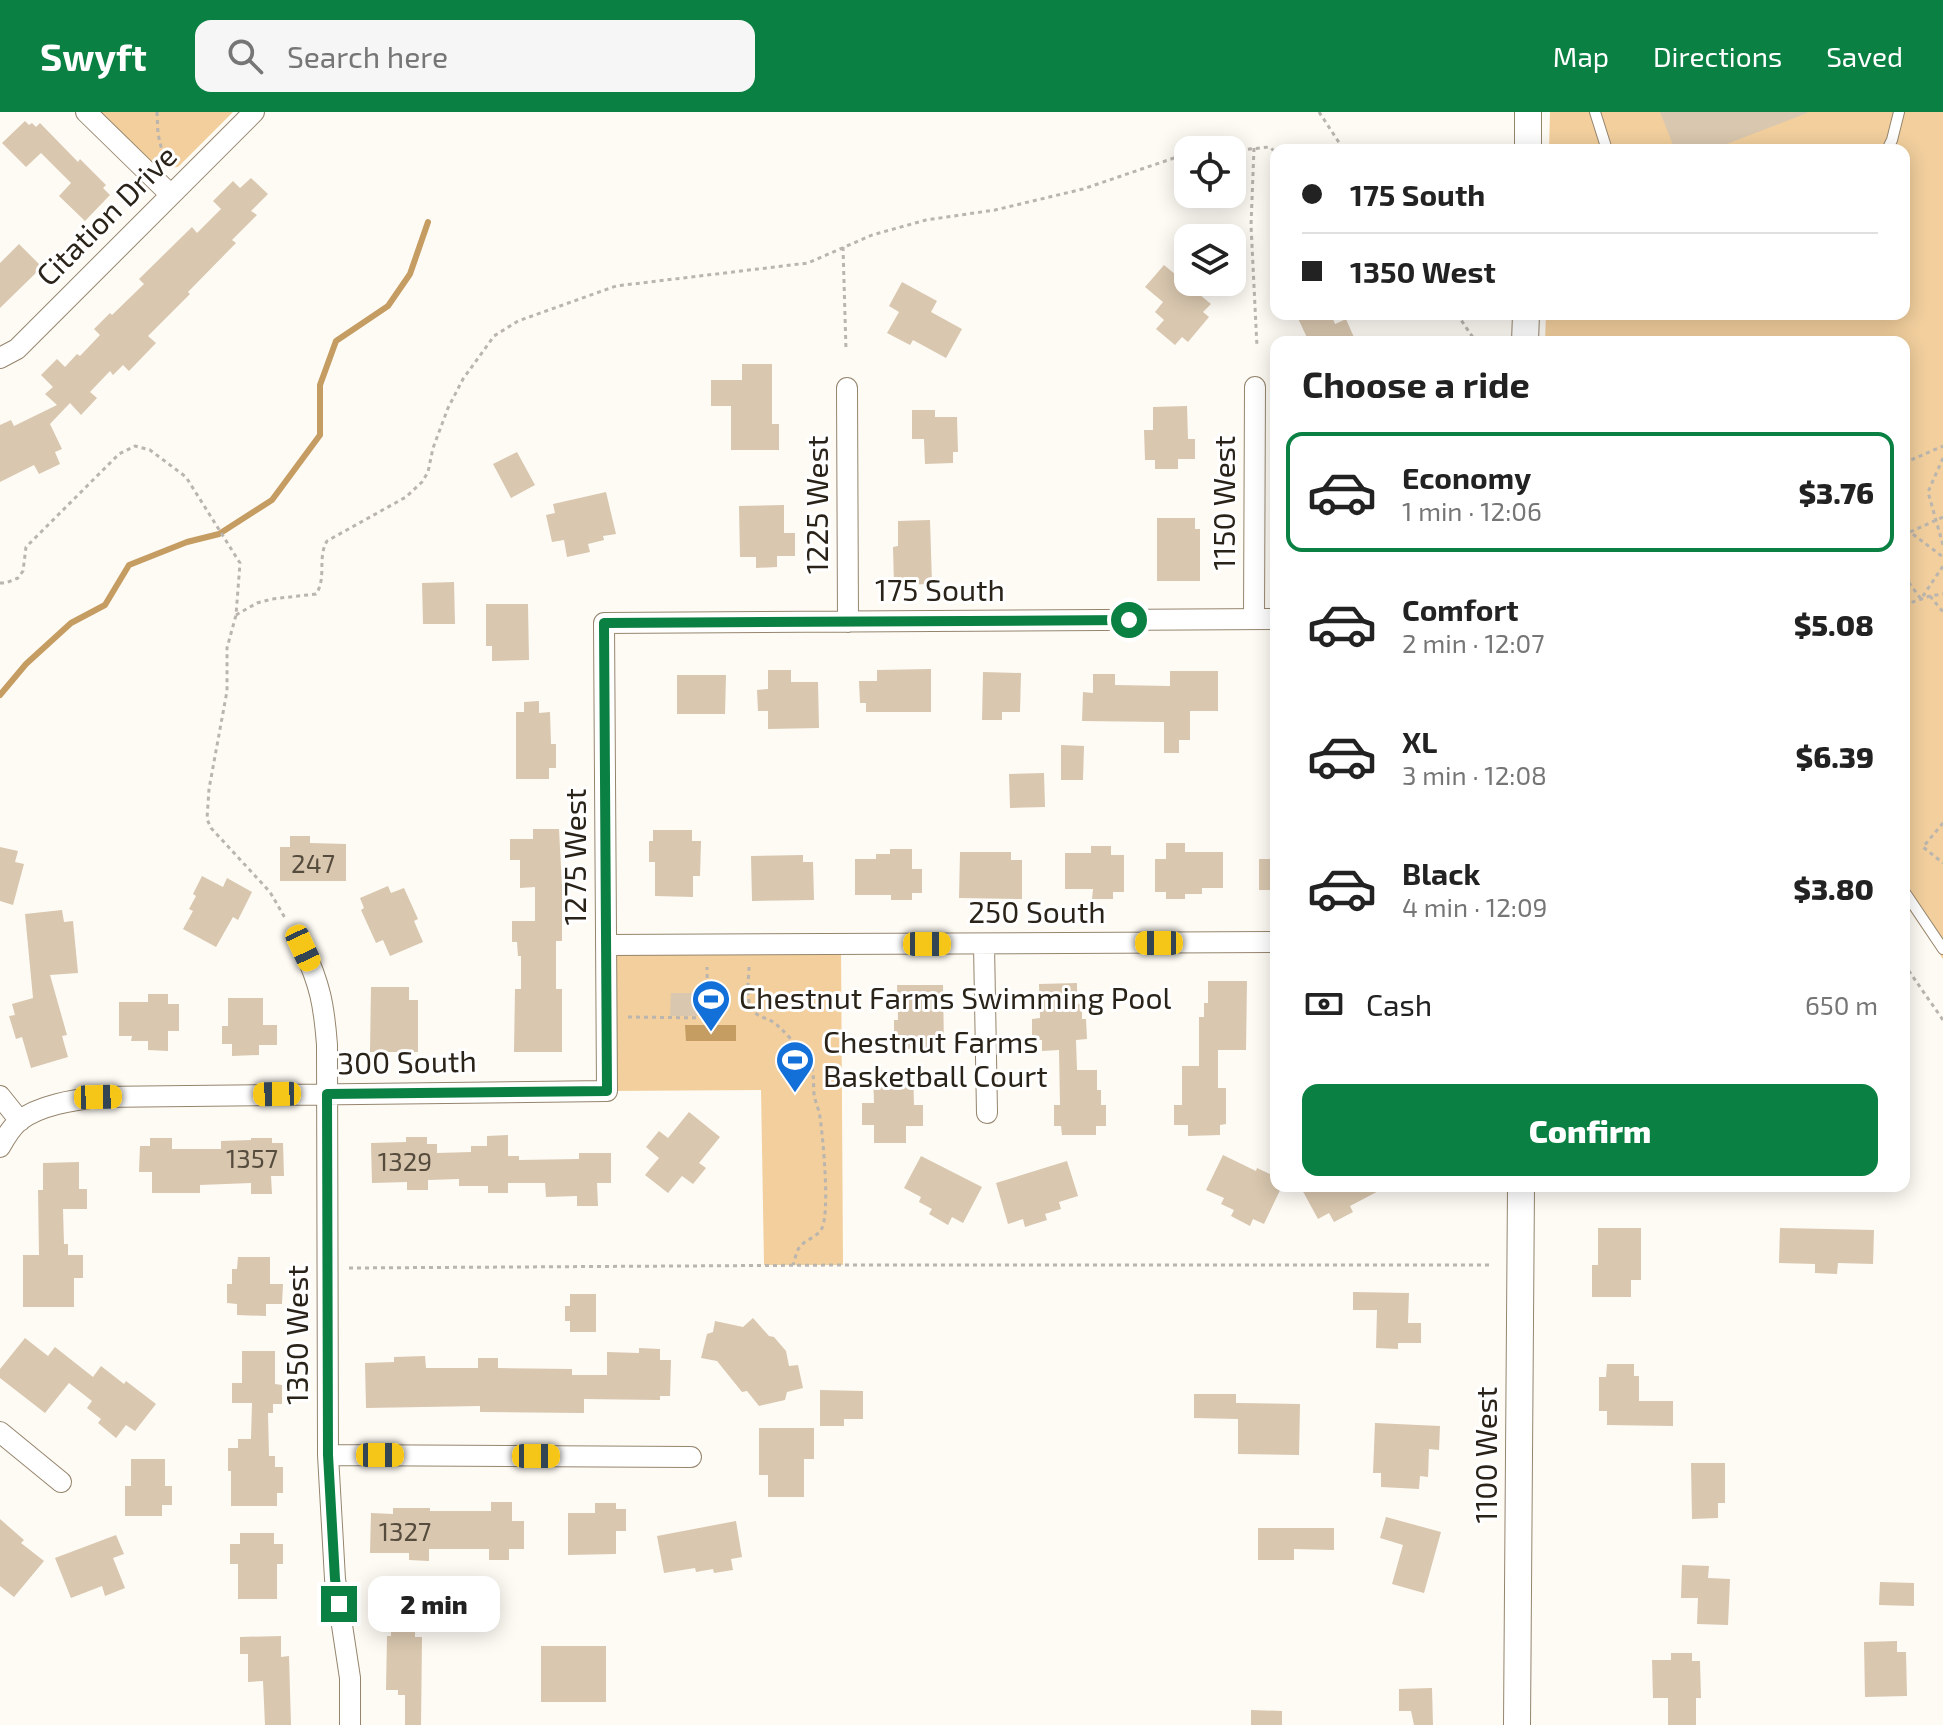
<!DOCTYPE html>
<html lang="en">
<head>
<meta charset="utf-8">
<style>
	:root { --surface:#fff; --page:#f6f6f6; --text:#222; --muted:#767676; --line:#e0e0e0; --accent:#0b8043 }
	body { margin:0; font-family:"Exo 2",sans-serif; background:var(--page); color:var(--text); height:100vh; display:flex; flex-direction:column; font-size:30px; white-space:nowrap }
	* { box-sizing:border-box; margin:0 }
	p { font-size:26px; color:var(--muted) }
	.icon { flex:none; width:44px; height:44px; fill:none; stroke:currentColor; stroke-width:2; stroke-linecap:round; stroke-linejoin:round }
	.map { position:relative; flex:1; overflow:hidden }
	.sheet { position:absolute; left:1270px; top:224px; width:640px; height:856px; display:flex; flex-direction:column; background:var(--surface); border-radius:16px; box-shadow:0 4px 20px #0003 }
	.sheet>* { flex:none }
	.hud { position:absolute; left:1270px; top:32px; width:640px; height:176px; border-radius:16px; box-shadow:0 4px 20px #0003; display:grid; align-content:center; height:176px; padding:0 32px; background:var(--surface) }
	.buttons { position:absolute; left:1174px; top:24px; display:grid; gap:16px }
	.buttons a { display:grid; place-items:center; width:72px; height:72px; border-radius:16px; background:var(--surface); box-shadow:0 4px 20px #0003; font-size:40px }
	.end { position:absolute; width:36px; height:36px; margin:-18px; border:10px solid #0b8043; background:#fff; box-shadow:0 0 0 4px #fff }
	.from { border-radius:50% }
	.bubble { position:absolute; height:56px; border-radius:16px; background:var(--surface); box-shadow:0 4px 20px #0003; font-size:26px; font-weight:800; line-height:56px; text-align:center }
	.car { position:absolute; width:24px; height:48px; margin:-24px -12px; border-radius:10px; box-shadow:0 0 6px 2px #0007; background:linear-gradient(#f5c518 24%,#345 0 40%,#f5c518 0 76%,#345 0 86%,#f5c518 0) }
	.hud b { display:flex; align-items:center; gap:28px; height:76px; font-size:30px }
	.hud b+b { border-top:2px solid var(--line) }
	.hud i { width:20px; height:20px; background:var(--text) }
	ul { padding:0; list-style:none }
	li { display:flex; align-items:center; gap:24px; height:120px; margin:0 16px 12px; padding:0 16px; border:4px solid transparent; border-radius:16px }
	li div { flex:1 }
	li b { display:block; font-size:30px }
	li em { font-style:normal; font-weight:800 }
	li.on { border-color:var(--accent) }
	li>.icon { width:72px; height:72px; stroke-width:1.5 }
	h2 { padding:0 32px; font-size:36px; line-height:96px }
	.pay { display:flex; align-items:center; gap:20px; height:88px; padding:0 32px; font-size:30px }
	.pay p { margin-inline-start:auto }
	.button { display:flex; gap:16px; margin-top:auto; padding:16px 32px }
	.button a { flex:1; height:92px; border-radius:16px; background:var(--accent); color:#fff; font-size:32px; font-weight:800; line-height:92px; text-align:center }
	header { display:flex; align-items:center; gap:48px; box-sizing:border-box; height:112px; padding:0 40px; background:var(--accent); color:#fff }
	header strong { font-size:38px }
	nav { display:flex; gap:44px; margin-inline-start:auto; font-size:28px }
	.search { width:560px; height:72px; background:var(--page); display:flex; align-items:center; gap:20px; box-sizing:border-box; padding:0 28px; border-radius:16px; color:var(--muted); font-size:30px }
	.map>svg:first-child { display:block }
	.green { fill:#f2cf9d }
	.water { fill:#c59c61 }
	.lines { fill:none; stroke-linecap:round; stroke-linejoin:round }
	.stream { stroke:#c59c61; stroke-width:6 }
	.building { fill:#d9c7af }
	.service-casing { stroke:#95856d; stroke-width:12 }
	.minor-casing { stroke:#95856d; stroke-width:22 }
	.tertiary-casing { stroke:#95856d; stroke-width:28 }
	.path { stroke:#bab5ae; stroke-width:3; stroke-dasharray:4 4; stroke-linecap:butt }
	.service { stroke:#fff; stroke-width:10 }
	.minor { stroke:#fff; stroke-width:20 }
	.tertiary { stroke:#fff; stroke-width:26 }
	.route { stroke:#0b8043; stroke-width:10 }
	.labels { text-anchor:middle; stroke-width:6; stroke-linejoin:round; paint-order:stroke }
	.number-label { font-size:26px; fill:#564c3e }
	.street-label { font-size:30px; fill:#2a2319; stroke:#fff }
	.poi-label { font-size:30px; fill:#2a2319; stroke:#fff; text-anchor:start }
</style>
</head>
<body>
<header>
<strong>Swyft</strong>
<div class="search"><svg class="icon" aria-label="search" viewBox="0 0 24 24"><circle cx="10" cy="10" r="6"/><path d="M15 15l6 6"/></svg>Search here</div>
<nav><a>Map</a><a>Directions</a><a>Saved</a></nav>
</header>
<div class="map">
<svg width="1943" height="1613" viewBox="0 0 1943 1613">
	<rect width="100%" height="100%" fill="#fefbf5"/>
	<path class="green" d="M97,0H233L178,55L153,57Z
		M1550,0H1943V847L1904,790V230H1545L1546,202H1904V38H1549Z
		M841,832L843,1153H764L761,978L607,979L606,833Z"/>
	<path class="water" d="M685,913H736V929H686Z"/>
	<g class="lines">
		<path class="stream" d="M0,583L26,552L71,511L105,493L129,453L187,430L219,422L272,388L320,323V273L336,229L388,194L410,162L428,110"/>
	</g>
	<path class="building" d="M1660,0H1807V1L1711,38H1675Z
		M25,9L29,13L32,11L36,15L40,11L78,50L80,47L106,73L103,76L110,83L85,109L59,84L71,71L41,41L26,55L2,31Z
		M251,66L268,82L251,99L257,103L232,128L236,131L188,180L190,182L148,224L156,231L129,259L123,253L113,263L110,259L90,280L97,286L81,303L70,291L50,312L62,337L55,340L60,352L39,362L34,353L0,370V313L11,308L14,314L57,293L45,282L53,275L41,263L57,247L65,255L77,242L80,244L100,223L94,217L110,201L112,203L144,172L139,167L192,115L197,121L221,97L213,89L233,69L240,76Z
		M19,132L42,155L0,196V151Z
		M1164,153L1211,192L1203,200L1209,205L1188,230L1182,225L1175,233L1156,217L1164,208L1155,200L1163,190L1145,175Z
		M902,170L937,189L931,200L962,217L946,246L913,228L910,233L887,221L899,200L889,194Z
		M1296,202H1331L1335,212L1346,207L1356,230H1309Z
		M742,252H772V312H779V338H731V294H711V268H742Z
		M1187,294L1188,327H1195V347H1178V357H1155V348H1145L1144,318H1153V295Z
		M912,298H935V305H957L958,340H953V351L925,352L924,327H912Z
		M517,340L535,373L511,386L493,352Z
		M606,380L616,422L603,424L604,428L588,432L590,440L567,445L564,428L552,430L546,403L555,401L553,392Z
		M784,393V421H795V444H777V455L756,456V445H740L739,394Z
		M1157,406H1195V417H1200V469H1157Z
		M930,408L932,472L894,473L893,435L898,434V409Z
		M454,470L455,512H423L422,471Z
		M486,492H528L529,548L492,549V534H486Z
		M931,557V600H866V591H860L859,569H877V558Z
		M768,558H791V570H818L819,616L768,617V599H758L757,578L768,577Z
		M1170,559H1218V599H1190V628H1179V641H1164V610L1082,609L1083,580L1093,581V562H1115V573L1170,574Z
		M983,560L1021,561L1020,600H1002V608H982Z
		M677,563H726L725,602H677Z
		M539,589V601L550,600L551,632H556V656H549V667H516V600H524V590Z
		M1061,633L1084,634L1083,668H1061Z
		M1044,661L1045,695L1010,696L1009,662Z
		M533,717H559L562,774V829H556V877H562V940H514L515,877H521V844H518L517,830H512V809H535V775L520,776V748H510V727H533Z
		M653,718H692V729H701L700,764H693V785L655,784V750H649V729H653Z
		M290,724H310V731L346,732V769H280V735H290Z
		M1166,731H1185V740H1223V776H1202V782H1185V787H1166V780H1155V747H1166Z
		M1091,734H1111V743H1124V780H1113V787H1092L1093,777H1065V741H1091Z
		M0,735L18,739L15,750L24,752L13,793L0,789Z
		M890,737H912V757H922V781H912V788H891V783H855V747H876V742H890Z
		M960,740H1011V748H1022V787L959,786Z
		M803,743V750H813L814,788L752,789L751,744Z
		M1259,747H1276V778H1259Z
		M202,764L223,775L227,766L252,780L238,808L233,805L216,835L183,817L193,799L189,797L196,784L193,782Z
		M388,774L391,781L404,776L418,807L414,809L423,830L390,844L383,828L376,831L361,798L364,796L360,786Z
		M62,798L64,810L73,809L78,861L50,863L67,923L62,924L68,945L31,956L22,925L16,927L9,904L15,903L12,892L33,886L25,802Z
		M1208,869H1247L1246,938H1218V976H1226V1012L1220,1013V1023L1188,1024V1013H1174V993H1182V954H1199V905H1204V891H1208Z
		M1077,871V892H1082V907H1086L1087,927L1076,928L1077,958H1097V978H1101V993H1106V1014H1096V1023H1062L1061,1014H1054V993H1060L1059,938L1042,939V928H1032V907L1040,906L1039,872Z
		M897,873H943L944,936L905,937V926H894V908H898Z
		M371,875H409V888H418V940H370Z
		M671,881H706V904H670Z
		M148,882H168V892H179V919H168V939L148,938V929H131L132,924H119V890H148Z
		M228,886H263V913H277V933H259V943L232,944V932H222V914H228Z
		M873,958H913L914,993H923V1014H906V1031H874V1013H862V991H874Z
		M689,1000L720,1025L699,1051L706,1056L693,1072L682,1064L668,1081L645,1063L659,1046L646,1035L659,1019L668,1026Z
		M508,1023V1044H519V1048L579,1047V1041H611V1071H597L598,1094H577V1084L546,1085L545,1071H508V1081H488V1074H459V1067L428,1068V1078H407V1070L372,1071L371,1031L406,1030V1025H427V1032H437V1041L471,1040V1034H487V1024Z
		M150,1026H172V1037H221V1029L251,1028V1026H272V1031H283L284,1064H271L272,1082H251V1071L200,1073V1081H152V1060H139L140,1034H150Z
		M1223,1043L1256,1059L1257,1056L1276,1065V1074H1282L1264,1112L1253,1107L1250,1114L1231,1104L1234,1098L1221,1092L1224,1086L1206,1078Z
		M921,1044L982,1075L963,1111L952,1105L948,1113L929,1102L932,1097L919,1090L921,1085L904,1076Z
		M1067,1049L1078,1084L1059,1090L1061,1097L1045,1102L1047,1108L1025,1115L1023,1107L1008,1112L996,1071Z
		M79,1050V1077H87V1097H63L64,1132H68V1143H83V1166H74V1195H23V1143H39L38,1078H43V1051Z
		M1300,1074H1388L1350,1094L1353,1100L1334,1110L1329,1101L1318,1107Z
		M1598,1116H1641V1168H1631V1185H1592V1153H1598Z
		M1780,1116L1874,1118L1873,1152L1838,1151L1837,1162L1815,1161V1152L1779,1151Z
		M238,1145H270V1172H283L282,1192H266V1204L237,1203V1192L227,1191V1172H232V1157H237Z
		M1353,1180L1409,1181L1408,1211H1421V1231H1398V1237L1376,1236L1377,1198H1353Z
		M570,1182H596V1220H570V1209H565V1194H570Z
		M753,1206L769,1224L774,1225L786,1239L789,1254L798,1253L803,1276L787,1280L785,1288L759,1294L747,1279L742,1280L717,1249L701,1246L707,1222L713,1220L715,1209L743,1215Z
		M25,1226L48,1244L55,1235L93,1265L101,1254L124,1272L126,1269L156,1292L135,1319L126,1313L116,1326L98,1311L101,1307L87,1296L92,1289L69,1271L45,1301L0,1266V1257Z
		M639,1236L660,1237V1248H671L670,1284H660V1288L584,1287V1301L480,1300V1294L366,1296L365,1251L394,1250V1245L425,1244L426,1256H478V1246H498V1256L572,1257V1263H607V1240L639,1241Z
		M242,1239H275V1272L282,1273V1292H273V1301H268L269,1344H275V1355H283V1381H277V1394H231V1359H228V1336H238V1327H251L252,1291H232V1271H242Z
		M1607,1252H1634V1264H1639V1289H1673V1314L1607,1313V1299H1599V1265H1606Z
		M820,1278L863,1279V1307H844V1314H820Z
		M1194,1282H1236V1291L1300,1292L1299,1343L1238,1342V1307L1194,1306Z
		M1375,1311L1440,1314L1439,1338L1429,1337L1428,1365L1420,1364L1419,1377L1381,1375V1361H1373Z
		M759,1316H814V1347H804V1385H768V1363H759Z
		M131,1347H165V1374H172V1393H162V1404H125V1374H131Z
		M1691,1351H1725V1391H1718V1406L1692,1407Z
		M491,1390H512V1409H524V1437H509V1448H489V1437H429V1449L409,1448V1441H370L371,1401L393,1402V1396H430V1399H491Z
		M595,1391H616V1397H626V1419H616V1442L568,1443V1401H595Z
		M1386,1405L1441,1420L1424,1481L1392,1472L1403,1433L1380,1426Z
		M0,1407L24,1428L21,1431L44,1449L14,1485L0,1474Z
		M736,1409L742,1445L731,1447L733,1458L714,1461L713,1457L696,1460L695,1456L664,1461L657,1424Z
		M1258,1416H1334V1438L1294,1437V1448H1258Z
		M240,1421H274V1432H283V1452H277V1487H238V1452H230V1432H240Z
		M116,1423L124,1442L113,1446L125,1476L105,1484L102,1474L71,1486L55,1446Z
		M1682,1453L1709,1454L1708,1466L1730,1467L1728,1513L1697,1512L1698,1486H1681Z
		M1880,1470L1914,1471V1494L1879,1493Z
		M391,1513H415V1525H422L421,1613H405V1583H398V1578H386L387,1524H391Z
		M281,1524V1545L289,1544L291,1613H265L263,1569L248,1570V1542H240V1525Z
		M1897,1529V1540H1906L1907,1584L1865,1585L1864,1530Z
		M541,1534H606V1590H541Z
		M1671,1541H1692V1549H1700L1701,1586H1696V1613H1668V1586H1653L1652,1548H1671Z
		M1432,1576L1433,1613H1414L1411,1599H1399V1577Z
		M1251,1598L1282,1599V1613H1251Z"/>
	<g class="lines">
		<defs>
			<path id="service" d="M1595,0L1607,38
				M1887,38L1892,28L1899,0
				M1904,779L1943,837"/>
			<path id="minor" d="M86,0L171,83
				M0,246L17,237L254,0
				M847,276L848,510
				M1254,507L1255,275
				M984,832L987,1001
				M606,833L1276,830
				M303,836C320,872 324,893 327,933L328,1343L335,1467L350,1566V1613
				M0,984L20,1009
				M0,1035C5,1026 12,1015 19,1009C39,993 74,988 98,985L607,979L604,511L1276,507
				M0,1320L61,1370
				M328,1343L691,1345"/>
			<path id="tertiary" d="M1528,38V0
				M1525,230L1526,202
				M1517,1613L1521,1074"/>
		</defs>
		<use href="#service" class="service-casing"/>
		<use href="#minor" class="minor-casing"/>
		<use href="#tertiary" class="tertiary-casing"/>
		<path class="path" d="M157,0L158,22L164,47
			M1319,0L1344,38
			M1254,36L1251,113L1257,235
			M1232,39L1269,35L1276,40
			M843,135L846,238
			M1457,202L1476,230
			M1943,346L1928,380L1943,433
			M1904,351L1943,334
			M1943,405L1910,420L1943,445
			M1904,464L1921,487L1943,454
			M0,471H6L18,466L23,459L26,435L119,342L135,334L150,338L186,365L240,451L236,503L227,536V579L209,677L207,707L211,716L270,780L285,806
			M1930,484L1943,500
			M1904,493L1930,484L1943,482
			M236,503L257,491L272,487L316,482C327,466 317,446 327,429L406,385L422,370L428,360L433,336L448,296L463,267L494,224L518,209L616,174L808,151L872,123L926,108L995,98L1083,77L1177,45L1188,44
			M1943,711L1923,735L1943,751
			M1904,852L1943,908
			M749,855C749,867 745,886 752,897C758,906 766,905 773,910C781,915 801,938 807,946C815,957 813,969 814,982C815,990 819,997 820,1005C823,1026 830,1099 822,1116C817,1126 805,1127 799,1136C796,1140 795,1148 793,1153
			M628,905L708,906L707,855
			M349,1156L843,1153H1491"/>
		<use href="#service" class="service"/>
		<use href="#minor" class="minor"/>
		<use href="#tertiary" class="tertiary"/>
	</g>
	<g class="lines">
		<path class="route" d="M339,1492L335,1467L328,1343L327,982L607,979L604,511L1129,508"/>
	</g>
	<defs>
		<symbol id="stadium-pin" viewBox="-11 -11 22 30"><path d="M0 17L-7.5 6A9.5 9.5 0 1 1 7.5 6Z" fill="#1370d9" stroke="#fff"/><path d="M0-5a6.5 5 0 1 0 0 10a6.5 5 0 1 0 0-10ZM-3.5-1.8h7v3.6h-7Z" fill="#fff"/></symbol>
	</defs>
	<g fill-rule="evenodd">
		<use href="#stadium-pin" x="689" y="865" width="44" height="60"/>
		<use href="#stadium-pin" x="773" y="926" width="44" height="60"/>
	</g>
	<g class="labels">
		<g class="number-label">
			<text x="313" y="761">247</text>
			<text x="252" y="1056">1357</text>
			<text x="405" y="1059">1329</text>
			<text x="405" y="1429">1327</text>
		</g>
		<g class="street-label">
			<text transform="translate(107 104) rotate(-45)" y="10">Citation Drive</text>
			<text transform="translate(1225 391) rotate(-90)" y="10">1150 West</text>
			<text transform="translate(818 393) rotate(-90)" y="10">1225 West</text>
			<text x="940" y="489">175 South</text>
			<text transform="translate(576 745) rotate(-90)" y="10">1275 West</text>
			<text x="1037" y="811">250 South</text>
			<text transform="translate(407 951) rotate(-1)" y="10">300 South</text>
			<text transform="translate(298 1223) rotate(-90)" y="10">1350 West</text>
			<text transform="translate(1487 1343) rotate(-90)" y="10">1100 West</text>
		</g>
		<g class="poi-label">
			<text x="739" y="897">Chestnut Farms Swimming Pool</text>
			<text x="823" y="941">Chestnut Farms<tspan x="823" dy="34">Basketball Court</tspan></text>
		</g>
	</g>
</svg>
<div class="buttons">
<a><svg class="icon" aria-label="locate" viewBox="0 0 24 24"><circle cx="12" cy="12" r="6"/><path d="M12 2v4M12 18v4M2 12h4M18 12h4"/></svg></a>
<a><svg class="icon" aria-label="layers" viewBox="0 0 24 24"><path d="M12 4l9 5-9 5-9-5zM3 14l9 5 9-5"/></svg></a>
</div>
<i class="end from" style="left:1129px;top:508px"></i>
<i class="end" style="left:339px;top:1492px"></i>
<div class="bubble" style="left:368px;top:1464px;width:132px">2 min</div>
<i class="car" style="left:1159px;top:831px;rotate:270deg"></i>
<i class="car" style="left:927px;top:832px;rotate:90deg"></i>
<i class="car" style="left:303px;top:836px;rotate:155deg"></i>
<i class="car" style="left:277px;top:982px;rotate:269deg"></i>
<i class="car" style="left:98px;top:985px;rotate:89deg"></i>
<i class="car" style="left:380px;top:1343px;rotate:90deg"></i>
<i class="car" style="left:536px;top:1344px;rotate:90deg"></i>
<div class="hud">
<b><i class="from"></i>175 South</b>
<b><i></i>1350 West</b>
</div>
<section class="sheet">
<h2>Choose a ride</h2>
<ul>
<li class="on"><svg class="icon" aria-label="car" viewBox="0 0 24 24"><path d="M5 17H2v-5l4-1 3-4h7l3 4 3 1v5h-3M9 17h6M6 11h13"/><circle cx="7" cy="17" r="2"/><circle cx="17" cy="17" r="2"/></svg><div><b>Economy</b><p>1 min · 12:06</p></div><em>$3.76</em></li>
<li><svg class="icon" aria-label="car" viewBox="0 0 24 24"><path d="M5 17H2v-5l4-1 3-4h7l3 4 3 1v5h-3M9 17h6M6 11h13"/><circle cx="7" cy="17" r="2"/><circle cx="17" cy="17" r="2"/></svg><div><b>Comfort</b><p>2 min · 12:07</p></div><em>$5.08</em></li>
<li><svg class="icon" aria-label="car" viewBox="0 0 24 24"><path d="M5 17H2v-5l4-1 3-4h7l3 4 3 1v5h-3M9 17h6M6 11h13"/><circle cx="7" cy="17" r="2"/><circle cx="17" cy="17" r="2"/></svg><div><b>XL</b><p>3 min · 12:08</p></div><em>$6.39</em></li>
<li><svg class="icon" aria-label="car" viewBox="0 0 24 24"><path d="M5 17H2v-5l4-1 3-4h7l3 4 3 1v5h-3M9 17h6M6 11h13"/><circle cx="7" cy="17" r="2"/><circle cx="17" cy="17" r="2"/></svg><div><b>Black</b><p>4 min · 12:09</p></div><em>$3.80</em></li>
</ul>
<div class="pay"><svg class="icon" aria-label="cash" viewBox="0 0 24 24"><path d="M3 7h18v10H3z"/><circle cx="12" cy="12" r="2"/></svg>Cash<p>650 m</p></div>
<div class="button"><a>Confirm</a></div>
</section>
</div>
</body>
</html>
